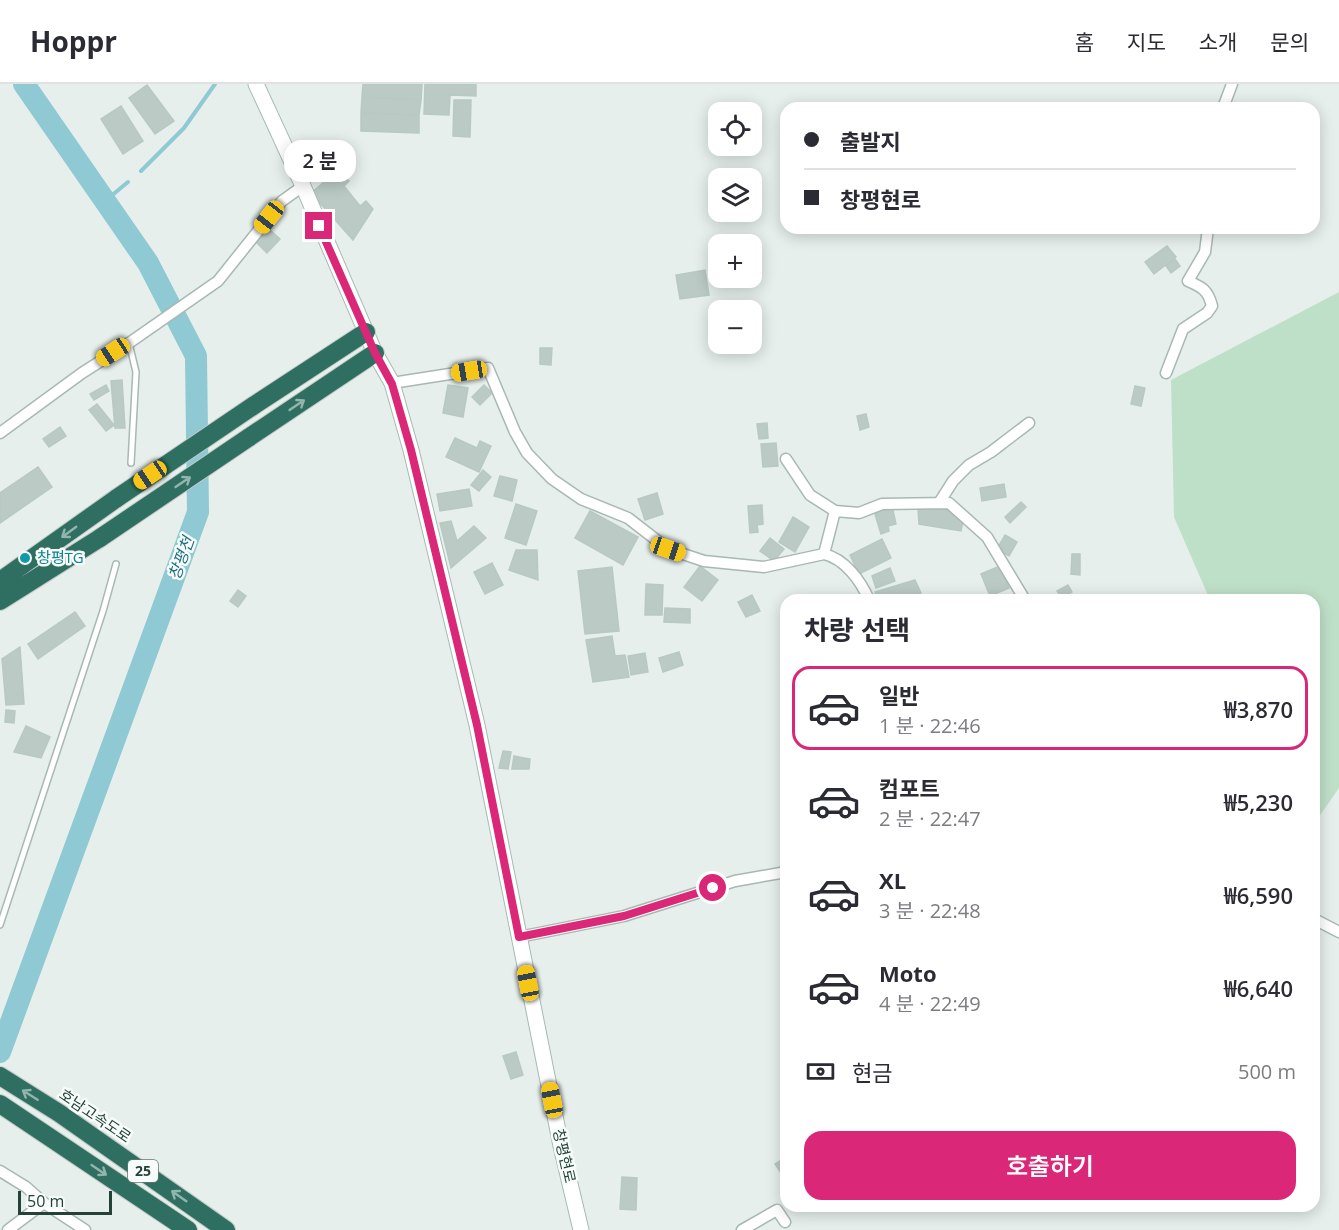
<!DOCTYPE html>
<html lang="ko">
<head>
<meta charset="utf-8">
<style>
	:root { --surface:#fff; --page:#f7f7f7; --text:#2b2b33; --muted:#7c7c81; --line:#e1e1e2; --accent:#db2777 }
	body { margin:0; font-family:"Open Sans","Noto Sans KR",sans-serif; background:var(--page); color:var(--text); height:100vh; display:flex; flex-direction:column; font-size:22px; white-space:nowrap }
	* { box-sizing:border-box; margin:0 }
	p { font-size:20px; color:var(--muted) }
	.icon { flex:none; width:33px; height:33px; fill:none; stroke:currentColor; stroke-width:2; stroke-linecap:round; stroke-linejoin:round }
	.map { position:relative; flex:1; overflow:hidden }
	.side { position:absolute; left:780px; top:510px; width:540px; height:618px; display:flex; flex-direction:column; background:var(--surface); border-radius:18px; box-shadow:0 3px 15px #0003 }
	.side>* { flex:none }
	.hud { position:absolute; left:780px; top:18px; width:540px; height:132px; border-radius:18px; box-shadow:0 3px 15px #0003; display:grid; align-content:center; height:132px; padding:0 24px; background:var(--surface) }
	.buttons { position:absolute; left:708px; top:18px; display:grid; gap:12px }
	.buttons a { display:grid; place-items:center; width:54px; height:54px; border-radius:12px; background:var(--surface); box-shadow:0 3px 15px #0003; font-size:30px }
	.scale { position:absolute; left:18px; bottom:15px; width:94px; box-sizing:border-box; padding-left:6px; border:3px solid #24423a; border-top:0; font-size:16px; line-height:21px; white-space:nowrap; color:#24423a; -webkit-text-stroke:4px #f7fbf9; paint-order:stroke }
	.end { position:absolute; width:27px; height:27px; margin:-14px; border:8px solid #db2777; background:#fff; box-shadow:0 0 0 3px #fff }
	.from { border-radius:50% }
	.bubble { position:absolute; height:42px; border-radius:18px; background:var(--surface); box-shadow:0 3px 15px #0003; font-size:20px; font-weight:600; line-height:42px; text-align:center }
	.car { position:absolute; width:18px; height:36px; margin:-18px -9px; border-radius:8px; box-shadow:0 0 4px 2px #0007; background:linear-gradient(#f5c518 24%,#345 0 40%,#f5c518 0 76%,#345 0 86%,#f5c518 0) }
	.hud b { display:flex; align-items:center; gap:21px; height:57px; font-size:22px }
	.hud b+b { border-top:2px solid var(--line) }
	.hud i { width:15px; height:15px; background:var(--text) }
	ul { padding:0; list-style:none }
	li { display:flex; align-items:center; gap:18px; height:84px; margin:0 12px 9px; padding:0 12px; border:3px solid transparent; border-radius:18px }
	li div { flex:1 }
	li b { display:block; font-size:22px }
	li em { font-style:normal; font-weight:600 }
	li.active { border-color:var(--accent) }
	li>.icon { width:54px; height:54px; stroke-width:1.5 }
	h2 { padding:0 24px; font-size:27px; line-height:72px }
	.pay { display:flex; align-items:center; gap:15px; height:66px; padding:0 24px; font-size:22px }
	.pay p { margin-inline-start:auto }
	.primary-button { display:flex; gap:12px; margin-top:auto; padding:12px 24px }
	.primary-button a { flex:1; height:69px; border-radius:18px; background:var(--accent); color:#fff; font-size:24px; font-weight:600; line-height:69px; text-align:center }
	header { display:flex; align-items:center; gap:36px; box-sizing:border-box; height:84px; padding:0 30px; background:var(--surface); border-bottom:2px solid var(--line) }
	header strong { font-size:28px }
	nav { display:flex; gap:33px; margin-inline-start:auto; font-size:21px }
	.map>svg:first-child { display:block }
	.green { fill:#bfe0c8 }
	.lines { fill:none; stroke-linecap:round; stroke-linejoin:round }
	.stream { stroke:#8ec9d4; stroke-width:4 }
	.river { stroke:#8ec9d4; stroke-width:22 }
	.building { fill:#bbcac4; stroke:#b8c9c2; stroke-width:1.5 }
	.service-casing { stroke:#a8b8b2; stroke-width:8 }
	.minor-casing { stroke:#a8b8b2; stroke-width:13 }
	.secondary-casing { stroke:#a4bbb3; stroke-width:17 }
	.motorway-casing { stroke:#c2cac8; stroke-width:20 }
	.service { stroke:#fff; stroke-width:5 }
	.minor { stroke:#fff; stroke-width:10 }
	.secondary { stroke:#fff; stroke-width:15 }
	.motorway { stroke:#2f6f62; stroke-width:18 }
	.motorway-bridge-casing { stroke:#c2cac8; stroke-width:20; stroke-linecap:butt }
	.motorway-bridge { stroke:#2f6f62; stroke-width:18 }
	.oneway { stroke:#93b5ae }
	.route { stroke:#db2777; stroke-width:8 }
	.culture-dot { fill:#0f9aa8; stroke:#f7fbf9; stroke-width:2 }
	.labels { text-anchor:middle; stroke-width:5; stroke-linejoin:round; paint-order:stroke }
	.shield { fill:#f7fbf9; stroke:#637a73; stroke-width:1.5 }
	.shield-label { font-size:14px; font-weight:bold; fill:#24423a }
	.culture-label { font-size:15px; fill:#0d838f; stroke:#f7fbf9; text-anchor:start }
	.street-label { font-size:15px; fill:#24423a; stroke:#f7fbf9 }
	.water-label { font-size:16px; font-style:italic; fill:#1c6f80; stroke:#f7fbf9 }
</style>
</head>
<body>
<header>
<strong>Hoppr</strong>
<nav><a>홈</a><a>지도</a><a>소개</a><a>문의</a></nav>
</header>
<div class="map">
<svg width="1339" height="1146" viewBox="0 0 1339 1146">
	<rect width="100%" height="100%" fill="#e6efeb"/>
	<path class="green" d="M1339,208V704L1314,740V516H1210L1174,433L1171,296Z"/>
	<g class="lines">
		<path class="stream" d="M141,87L184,44L215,0
			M105,117L128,98"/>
		<path class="river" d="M0,968L198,428L196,272L148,179L24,0"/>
	</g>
	<path class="building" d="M363,0H422L421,16L362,13Z
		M425,0H476V12L450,11L449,31L424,30Z
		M147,1L174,37L155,50L129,14Z
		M362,13L421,16L419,31L361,29Z
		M454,16H471L470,53L453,52Z
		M121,22L143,57L123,70L101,35Z
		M361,29L419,31V49L361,47Z
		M339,85L349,97L344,102L360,122L366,117L373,125L353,156L311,109Z
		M269,145L280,155L267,169L256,158Z
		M1167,162L1176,173L1154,190L1145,178Z
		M1175,175L1180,182L1171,189L1166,182Z
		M705,186L709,211L680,215L676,191Z
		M540,264H552L551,281L540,280Z
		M122,296L125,344H115L111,297Z
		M106,301L109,307L94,316L90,310Z
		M448,301L468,304L463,333L443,329Z
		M484,301L492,309L480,321L472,313Z
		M1135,302L1145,304L1141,322L1131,320Z
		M97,320L114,341L106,347L89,326Z
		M866,330L869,343L860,346L857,332Z
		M767,339L768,354L759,355L757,340Z
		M60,343L66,352L49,363L43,355Z
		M455,354L477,364L480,357L491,362L479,388L446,373Z
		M776,359L778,382L763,383L761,360Z
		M38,383L52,403L0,439V409Z
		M483,386L491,393L479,407L471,401Z
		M500,392L517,396L512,417L494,412Z
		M1004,400L1006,413L982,417L980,404Z
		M469,405L472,422L440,427L437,410Z
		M657,409L663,430L645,436L638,415Z
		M1021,418L1026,423L1010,439L1005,433Z
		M516,420L537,427L526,461L505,454Z
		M762,421L763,440L757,441L758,448L750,449L748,422Z
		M892,422L896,440L888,442L889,447L881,450L874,427Z
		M947,423L963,437L961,447L919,440L918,424Z
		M590,427L638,453L623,481L575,454Z
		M793,433L809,443L795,468L779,458Z
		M451,437L457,457L474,442L486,454L451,484L440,439Z
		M1005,451L1017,458L1009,472L997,465Z
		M770,454L784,465L774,477L760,467Z
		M882,455L891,474L859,490L850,471Z
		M516,466H537L538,496L509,486Z
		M1072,470H1080V491L1071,490Z
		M492,479L503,501L485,510L474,488Z
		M700,482L718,496L702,517L684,503Z
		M1000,482L1009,504L990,512L981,490Z
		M612,483L619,547L585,550L578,487Z
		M890,484L895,497L876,504L872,492Z
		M915,496L921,509L911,516H877L875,508Z
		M646,500L663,501L662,531H645Z
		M1068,501L1072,508L1062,514L1057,507Z
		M238,506L246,512L238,523L230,517Z
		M752,511L760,527L746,533L738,518Z
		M665,524L690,525V539L664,538Z
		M75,528L85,542L38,575L28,560Z
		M612,552L615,572L625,571L629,593L593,598L586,556Z
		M20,563L24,620L6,621L2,575Z
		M679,568L683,581L663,588L659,574Z
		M645,569L648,588L631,591L628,572Z
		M6,626L15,627L14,639L5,638Z
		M26,642L50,653L41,674L14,668Z
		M503,667L511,668L508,685L499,684Z
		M514,672L530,675L529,685H512Z
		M516,968L523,991L511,995L503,972Z
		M786,1073V1090L783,1092L775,1080Z
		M622,1093L637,1094L636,1126L620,1125Z"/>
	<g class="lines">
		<defs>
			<path id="service" d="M129,259L136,288L131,379
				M0,841L103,527L116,480"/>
			<path id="minor" d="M1223,24L1232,0
				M1166,289L1183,245L1207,229L1212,222C1208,206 1202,203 1188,197L1205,168L1208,144
				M392,299L488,284L515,348L527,369L552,395L581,415L628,434L668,465L704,477L764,483L824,470C845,475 861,497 869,516
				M0,349L82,289L129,259L218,197L282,117L303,102
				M786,375L810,411L835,427L859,429L882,420L949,419L987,453L1025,516
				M939,419L953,397L969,381L991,368L1029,339
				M824,470L835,427
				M1314,835L1339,848
				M519,853L624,832L735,797L786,788
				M0,1087L26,1103L44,1119
				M8,1146L44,1119L85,1146
				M742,1146L777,1126L785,1138"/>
			<path id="secondary" d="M256,0L303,102L375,269L392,299L411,366L477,641L561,1062L581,1146"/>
			<path id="motorway" d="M253,322L366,248
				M248,354L375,269
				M0,497L117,414
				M0,517L100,454
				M0,992L59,1029L226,1146
				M0,1020L188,1146"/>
		</defs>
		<use href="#service" class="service-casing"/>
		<use href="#minor" class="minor-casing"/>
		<use href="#secondary" class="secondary-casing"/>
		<use href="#motorway" class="motorway-casing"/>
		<use href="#service" class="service"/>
		<use href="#minor" class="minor"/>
		<use href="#secondary" class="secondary"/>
		<use href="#motorway" class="motorway"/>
		<defs>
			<path id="motorway-bridge" d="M117,414L253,322
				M100,454L248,354"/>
		</defs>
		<use href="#motorway-bridge" class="motorway-bridge-casing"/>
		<use href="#motorway-bridge" class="motorway-bridge"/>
	</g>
	<defs><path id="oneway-shaft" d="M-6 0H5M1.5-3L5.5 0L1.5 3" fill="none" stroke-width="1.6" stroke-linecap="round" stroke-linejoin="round" transform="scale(1.5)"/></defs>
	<g class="oneway">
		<use href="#oneway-shaft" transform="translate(297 321) rotate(-34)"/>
		<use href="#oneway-shaft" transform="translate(183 398) rotate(-34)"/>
		<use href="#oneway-shaft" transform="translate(69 448) rotate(144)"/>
		<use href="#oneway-shaft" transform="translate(30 1011) rotate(-148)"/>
		<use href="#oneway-shaft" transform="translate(99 1086) rotate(34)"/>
		<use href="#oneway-shaft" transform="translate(179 1112) rotate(-145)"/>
	</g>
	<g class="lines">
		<path class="route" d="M319,142L375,269L392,300L411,366L477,641L519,853L624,832L713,804"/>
	</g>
	<circle class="culture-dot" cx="25" cy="474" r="6"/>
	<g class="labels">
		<rect class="shield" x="128" y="1076" width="30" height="22" rx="4.5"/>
		<g class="shield-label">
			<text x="143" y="1092">25</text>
		</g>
		<g class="culture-label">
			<text x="37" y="479">창평TG</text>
		</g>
		<g class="street-label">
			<text transform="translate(95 1032) rotate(34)" y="5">호남고속도로</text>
			<text transform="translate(564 1072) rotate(77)" y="5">창평현로</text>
		</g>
		<g class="water-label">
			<text transform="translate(181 474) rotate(-70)" y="6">창평천</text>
		</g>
	</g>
</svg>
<div class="buttons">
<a><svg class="icon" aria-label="locate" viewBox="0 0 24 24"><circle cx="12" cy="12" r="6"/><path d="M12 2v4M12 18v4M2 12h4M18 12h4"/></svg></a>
<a><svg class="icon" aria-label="layers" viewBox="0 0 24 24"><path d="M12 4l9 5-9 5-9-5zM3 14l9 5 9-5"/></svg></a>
<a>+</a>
<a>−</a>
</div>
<div class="scale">50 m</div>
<i class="end from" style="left:713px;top:804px"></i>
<i class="end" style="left:319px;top:142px"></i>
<div class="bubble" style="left:284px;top:56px;width:72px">2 분</div>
<i class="car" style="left:269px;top:133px;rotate:218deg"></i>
<i class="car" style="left:113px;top:268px;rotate:237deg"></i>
<i class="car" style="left:469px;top:287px;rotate:261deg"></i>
<i class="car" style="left:150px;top:391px;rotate:236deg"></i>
<i class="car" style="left:668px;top:465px;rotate:109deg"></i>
<i class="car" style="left:528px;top:899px;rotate:349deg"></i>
<i class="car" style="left:552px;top:1016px;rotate:349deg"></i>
<div class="hud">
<b><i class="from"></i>출발지</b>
<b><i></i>창평현로</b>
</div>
<section class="side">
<h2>차량 선택</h2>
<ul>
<li class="active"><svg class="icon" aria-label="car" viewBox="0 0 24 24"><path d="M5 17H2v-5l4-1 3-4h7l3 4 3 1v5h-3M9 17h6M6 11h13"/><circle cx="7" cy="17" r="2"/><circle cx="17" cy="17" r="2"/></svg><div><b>일반</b><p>1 분 · 22:46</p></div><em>₩3,870</em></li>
<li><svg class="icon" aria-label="car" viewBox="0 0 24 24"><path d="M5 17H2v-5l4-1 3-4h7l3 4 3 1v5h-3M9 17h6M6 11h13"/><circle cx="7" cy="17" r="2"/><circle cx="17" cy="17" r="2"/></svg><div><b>컴포트</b><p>2 분 · 22:47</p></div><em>₩5,230</em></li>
<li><svg class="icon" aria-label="car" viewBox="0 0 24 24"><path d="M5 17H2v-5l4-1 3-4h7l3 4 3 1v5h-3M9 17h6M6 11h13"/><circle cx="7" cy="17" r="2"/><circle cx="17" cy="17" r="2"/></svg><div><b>XL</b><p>3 분 · 22:48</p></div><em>₩6,590</em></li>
<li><svg class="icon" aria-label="car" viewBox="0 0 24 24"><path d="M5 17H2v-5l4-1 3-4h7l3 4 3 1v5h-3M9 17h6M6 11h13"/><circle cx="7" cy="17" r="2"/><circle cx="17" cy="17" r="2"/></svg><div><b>Moto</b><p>4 분 · 22:49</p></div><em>₩6,640</em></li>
</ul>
<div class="pay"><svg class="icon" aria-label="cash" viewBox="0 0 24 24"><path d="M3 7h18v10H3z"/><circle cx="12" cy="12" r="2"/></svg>현금<p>500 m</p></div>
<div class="primary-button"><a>호출하기</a></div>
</section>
</div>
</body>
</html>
